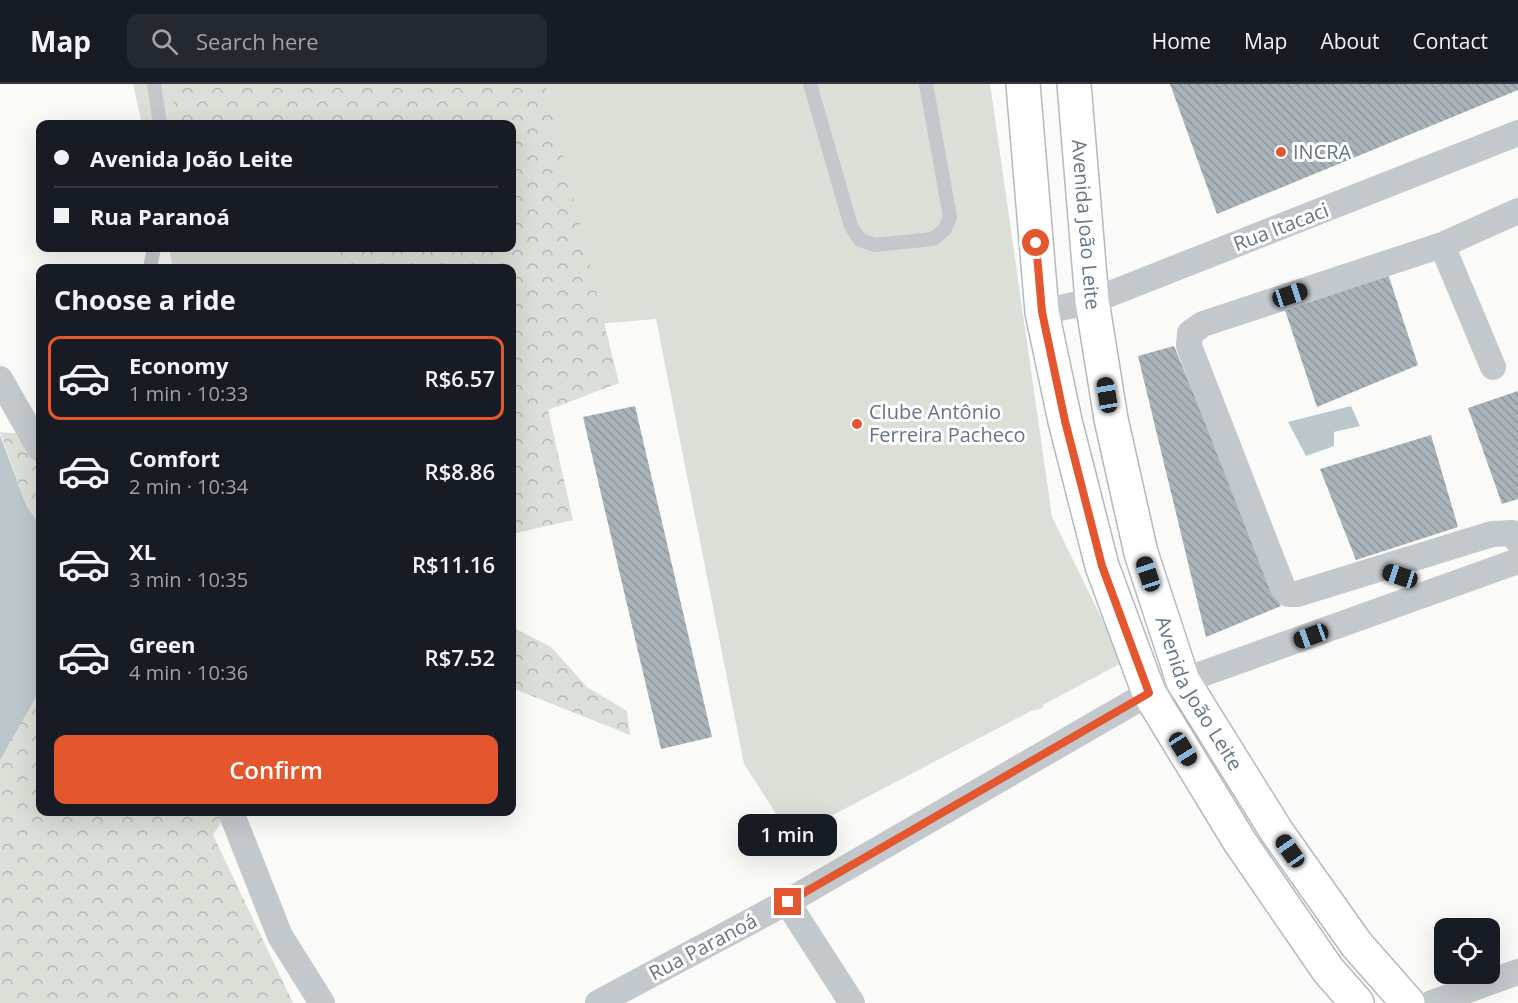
<!DOCTYPE html>
<html lang="en">
<head>
<meta charset="utf-8">
<style>
	:root { --surface:#171b24; --page:#242831; --text:#f1f3f6; --muted:#9ea1a6; --line:#363941; --accent:#e4572e }
	body { margin:0; font-family:"Open Sans",sans-serif; background:var(--page); color:var(--text); height:100vh; display:flex; flex-direction:column; font-size:22px; white-space:nowrap }
	* { box-sizing:border-box; margin:0 }
	p { font-size:20px; color:var(--muted) }
	.icon { flex:none; width:33px; height:33px; fill:none; stroke:currentColor; stroke-width:2; stroke-linecap:round; stroke-linejoin:round }
	.map { position:relative; flex:1; overflow:hidden }
	.side { position:absolute; left:36px; top:180px; width:480px; height:552px; display:flex; flex-direction:column; background:var(--surface); border-radius:12px; box-shadow:0 6px 24px #0002 }
	.side>* { flex:none }
	.guide { position:absolute; left:36px; top:36px; width:480px; height:132px; border-radius:12px; box-shadow:0 6px 24px #0002; display:grid; align-content:center; height:132px; padding:0 18px; background:var(--surface) }
	.tools { position:absolute; left:1434px; top:834px; display:grid; gap:12px }
	.tools a { display:grid; place-items:center; width:66px; height:66px; border-radius:12px; background:var(--surface); box-shadow:0 6px 24px #0002; font-size:30px }
	.end { position:absolute; width:27px; height:27px; margin:-14px; border:8px solid #e4572e; background:#fff; box-shadow:0 0 0 3px #fff }
	.from { border-radius:50% }
	.bubble { position:absolute; height:42px; border-radius:12px; background:var(--surface); box-shadow:0 6px 24px #0002; font-size:20px; font-weight:600; line-height:42px; text-align:center }
	.car { position:absolute; width:18px; height:36px; margin:-18px -9px; border-radius:8px; box-shadow:0 0 4px 2px #0007; background:linear-gradient(#222 24%,#8ab4d8 0 40%,#222 0 76%,#8ab4d8 0 86%,#222 0) }
	.guide b { display:flex; align-items:center; gap:21px; height:57px; font-size:22px }
	.guide b+b { border-top:2px solid var(--line) }
	.guide i { width:15px; height:15px; background:var(--text) }
	ul { padding:0; list-style:none }
	li { display:flex; align-items:center; gap:18px; height:84px; margin:0 12px 9px; padding:0 6px; border:3px solid transparent; border-radius:12px }
	li div { flex:1 }
	li b { display:block; font-size:22px }
	li em { font-style:normal; font-weight:600 }
	li.on { border-color:var(--accent) }
	li>.icon { width:54px; height:54px; stroke-width:1.5 }
	h2 { padding:0 18px; font-size:27px; line-height:72px }
	.action { display:flex; gap:12px; margin-top:auto; padding:12px 18px }
	.action a { flex:1; height:69px; border-radius:12px; background:var(--accent); color:#fff; font-size:24px; font-weight:600; line-height:69px; text-align:center }
	header { display:flex; align-items:center; gap:36px; box-sizing:border-box; height:84px; padding:0 30px; background:var(--surface); border-bottom:2px solid var(--line) }
	header strong { font-size:28px }
	nav { display:flex; gap:33px; margin-inline-start:auto; font-size:21px }
	.search { width:420px; height:54px; background:var(--page); display:flex; align-items:center; gap:15px; box-sizing:border-box; padding:0 21px; border-radius:12px; color:var(--muted); font-size:22px }
	.map>svg:first-child { display:block }
	.green { fill:#dadfd7 }
	.forest { fill:url(#forest-crowns) }
	.water { fill:#bbc7cb }
	.building { fill:url(#building-back-hatch) }
	.lines { fill:none; stroke-linecap:round; stroke-linejoin:round }
	.secondary-casing { stroke:#b3babf; stroke-width:36 }
	.lane { stroke:#c3c8cc; stroke-width:14 }
	.street { stroke:#c3c8cc; stroke-width:26 }
	.secondary { stroke:#fff; stroke-width:33 }
	.route { stroke:#e4572e; stroke-width:8 }
	.poi-dot { fill:#e4572e; stroke:#fff; stroke-width:2 }
	.labels { text-anchor:middle; stroke-width:6; stroke-linejoin:round; paint-order:stroke }
	.poi-label { font-size:20px; fill:#657683; stroke:#fff; text-anchor:start }
	.street-label { font-size:20px; fill:#657683; stroke:#fff }
</style>
</head>
<body>
<header>
<strong>Map</strong>
<div class="search"><svg class="icon" aria-label="search" viewBox="0 0 24 24"><circle cx="10" cy="10" r="6"/><path d="M15 15l6 6"/></svg>Search here</div>
<nav><a>Home</a><a>Map</a><a>About</a><a>Contact</a></nav>
</header>
<div class="map">
<svg width="1518" height="919" viewBox="0 0 1518 919">
	<defs>
		<pattern id="forest-crowns" width="20" height="18" patternUnits="userSpaceOnUse" patternTransform="scale(1.5)"><rect width="20" height="18" fill="#dadfd7"/><path d="M2 6a3 3 0 1 1 6 0M12 15a3 3 0 1 1 6 0" fill="none" stroke="#b4b9b4"/></pattern>
		<pattern id="building-back-hatch" width="6" height="6" patternUnits="userSpaceOnUse" patternTransform="scale(1.5)"><rect width="6" height="6" fill="#aab3b9"/><path d="M-1 5l2 2M0 0l6 6M5-1l2 2" fill="none" stroke="#8e969c"/></pattern>
	</defs>
	<rect width="100%" height="100%" fill="#fafaf8"/>
	<path class="green" d="M133,0H990L1052,433L1123,578L1043,621V624L1031,627L791,753L744,680L656,235L512,247V184H173L169,164H512V40H142Z"/>
	<path class="forest" d="M178,0H545L619,299L548,326L573,436L512,450V184H341L337,164H512V40H168Z
		M0,348L40,351V441L27,423Z
		M512,543L551,563L587,603L627,627L630,651L512,604Z
		M40,573V728H227L213,751L293,919H0V644Z"/>
	<path class="water" d="M1351,322L1360,342L1334,348V362L1306,372L1288,338Z
		M0,351L27,423L40,441V606L0,676Z"/>
	<path class="building" d="M1170,0H1518V6L1217,130Z
		M1387,187L1418,281L1317,323L1285,226Z
		M1174,262L1281,522L1206,553L1138,272Z
		M1518,307V415L1502,420L1468,324Z
		M635,322L712,653L661,665L583,333Z
		M1431,351L1458,443L1356,476L1320,385Z"/>
	<g class="lines">
		<defs>
			<g id="secondary">
				<path d="M1023,0L1042,228L1065,337L1102,482L1149,609L1240,758L1328,886L1357,919"/>
				<path id="s1" d="M1074,0L1092,217L1111,335L1141,469L1183,597L1277,748L1357,861L1408,919"/>
			</g>
		</defs>
		<use href="#secondary" class="secondary-casing"/>
		<path class="lane" d="M154,0L160,40
			M810,0L851,142L860,156L875,161L933,155L945,145L950,133L926,0
			M150,184L154,164"/>
		<path class="street" d="M1518,127L1442,161L1203,240L1190,249L1189,262L1283,504L1289,510H1297L1492,450L1512,449L1518,457
			M1442,161L1493,283
			M1042,228L1092,217L1518,49
			M0,295L40,365
			M231,728L280,852L322,919
			M787,818L852,919
			M598,919L787,818L1149,609L1518,477
			M1432,919L1518,888"/>
		<use href="#secondary" class="secondary"/>
	</g>
	<g class="lines">
		<path class="route" d="M788,818L1149,609L1102,482L1065,337L1042,228L1036,159"/>
	</g>
	<g class="poi-dot">
		<circle cx="1281" cy="68" r="6"/>
		<circle cx="857" cy="340" r="6"/>
	</g>
	<g class="labels">
		<g class="poi-label">
			<text x="1293" y="75">INCRA</text>
			<text x="869" y="335">Clube Antônio<tspan x="869" dy="23">Ferreira Pacheco</tspan></text>
		</g>
		<g class="street-label">
			<text dy="7" stroke="none"><textPath href="#s1" startOffset="141">Avenida João Leite</textPath></text>
			<text transform="translate(1281 143) rotate(-21)" y="7">Rua Itacaci</text>
			<text dy="7" stroke="none"><textPath href="#s1" startOffset="627">Avenida João Leite</textPath></text>
			<text transform="translate(703 863) rotate(-28)" y="7">Rua Paranoá</text>
		</g>
	</g>
</svg>
<div class="tools">
<a><svg class="icon" aria-label="locate" viewBox="0 0 24 24"><circle cx="12" cy="12" r="6"/><path d="M12 2v4M12 18v4M2 12h4M18 12h4"/></svg></a>
</div>
<i class="end from" style="left:1036px;top:159px"></i>
<i class="end" style="left:788px;top:818px"></i>
<div class="bubble" style="left:738px;top:730px;width:99px">1 min</div>
<i class="car" style="left:1290px;top:211px;rotate:72deg"></i>
<i class="car" style="left:1107px;top:311px;rotate:351deg"></i>
<i class="car" style="left:1148px;top:490px;rotate:342deg"></i>
<i class="car" style="left:1400px;top:492px;rotate:288deg"></i>
<i class="car" style="left:1311px;top:552px;rotate:250deg"></i>
<i class="car" style="left:1183px;top:665px;rotate:148deg"></i>
<i class="car" style="left:1290px;top:767px;rotate:325deg"></i>
<div class="guide">
<b><i class="from"></i>Avenida João Leite</b>
<b><i></i>Rua Paranoá</b>
</div>
<section class="side">
<h2>Choose a ride</h2>
<ul>
<li class="on"><svg class="icon" aria-label="car" viewBox="0 0 24 24"><path d="M5 17H2v-5l4-1 3-4h7l3 4 3 1v5h-3M9 17h6M6 11h13"/><circle cx="7" cy="17" r="2"/><circle cx="17" cy="17" r="2"/></svg><div><b>Economy</b><p>1 min · 10:33</p></div><em>R$6.57</em></li>
<li><svg class="icon" aria-label="car" viewBox="0 0 24 24"><path d="M5 17H2v-5l4-1 3-4h7l3 4 3 1v5h-3M9 17h6M6 11h13"/><circle cx="7" cy="17" r="2"/><circle cx="17" cy="17" r="2"/></svg><div><b>Comfort</b><p>2 min · 10:34</p></div><em>R$8.86</em></li>
<li><svg class="icon" aria-label="car" viewBox="0 0 24 24"><path d="M5 17H2v-5l4-1 3-4h7l3 4 3 1v5h-3M9 17h6M6 11h13"/><circle cx="7" cy="17" r="2"/><circle cx="17" cy="17" r="2"/></svg><div><b>XL</b><p>3 min · 10:35</p></div><em>R$11.16</em></li>
<li><svg class="icon" aria-label="car" viewBox="0 0 24 24"><path d="M5 17H2v-5l4-1 3-4h7l3 4 3 1v5h-3M9 17h6M6 11h13"/><circle cx="7" cy="17" r="2"/><circle cx="17" cy="17" r="2"/></svg><div><b>Green</b><p>4 min · 10:36</p></div><em>R$7.52</em></li>
</ul>
<div class="action"><a>Confirm</a></div>
</section>
</div>
</body>
</html>
